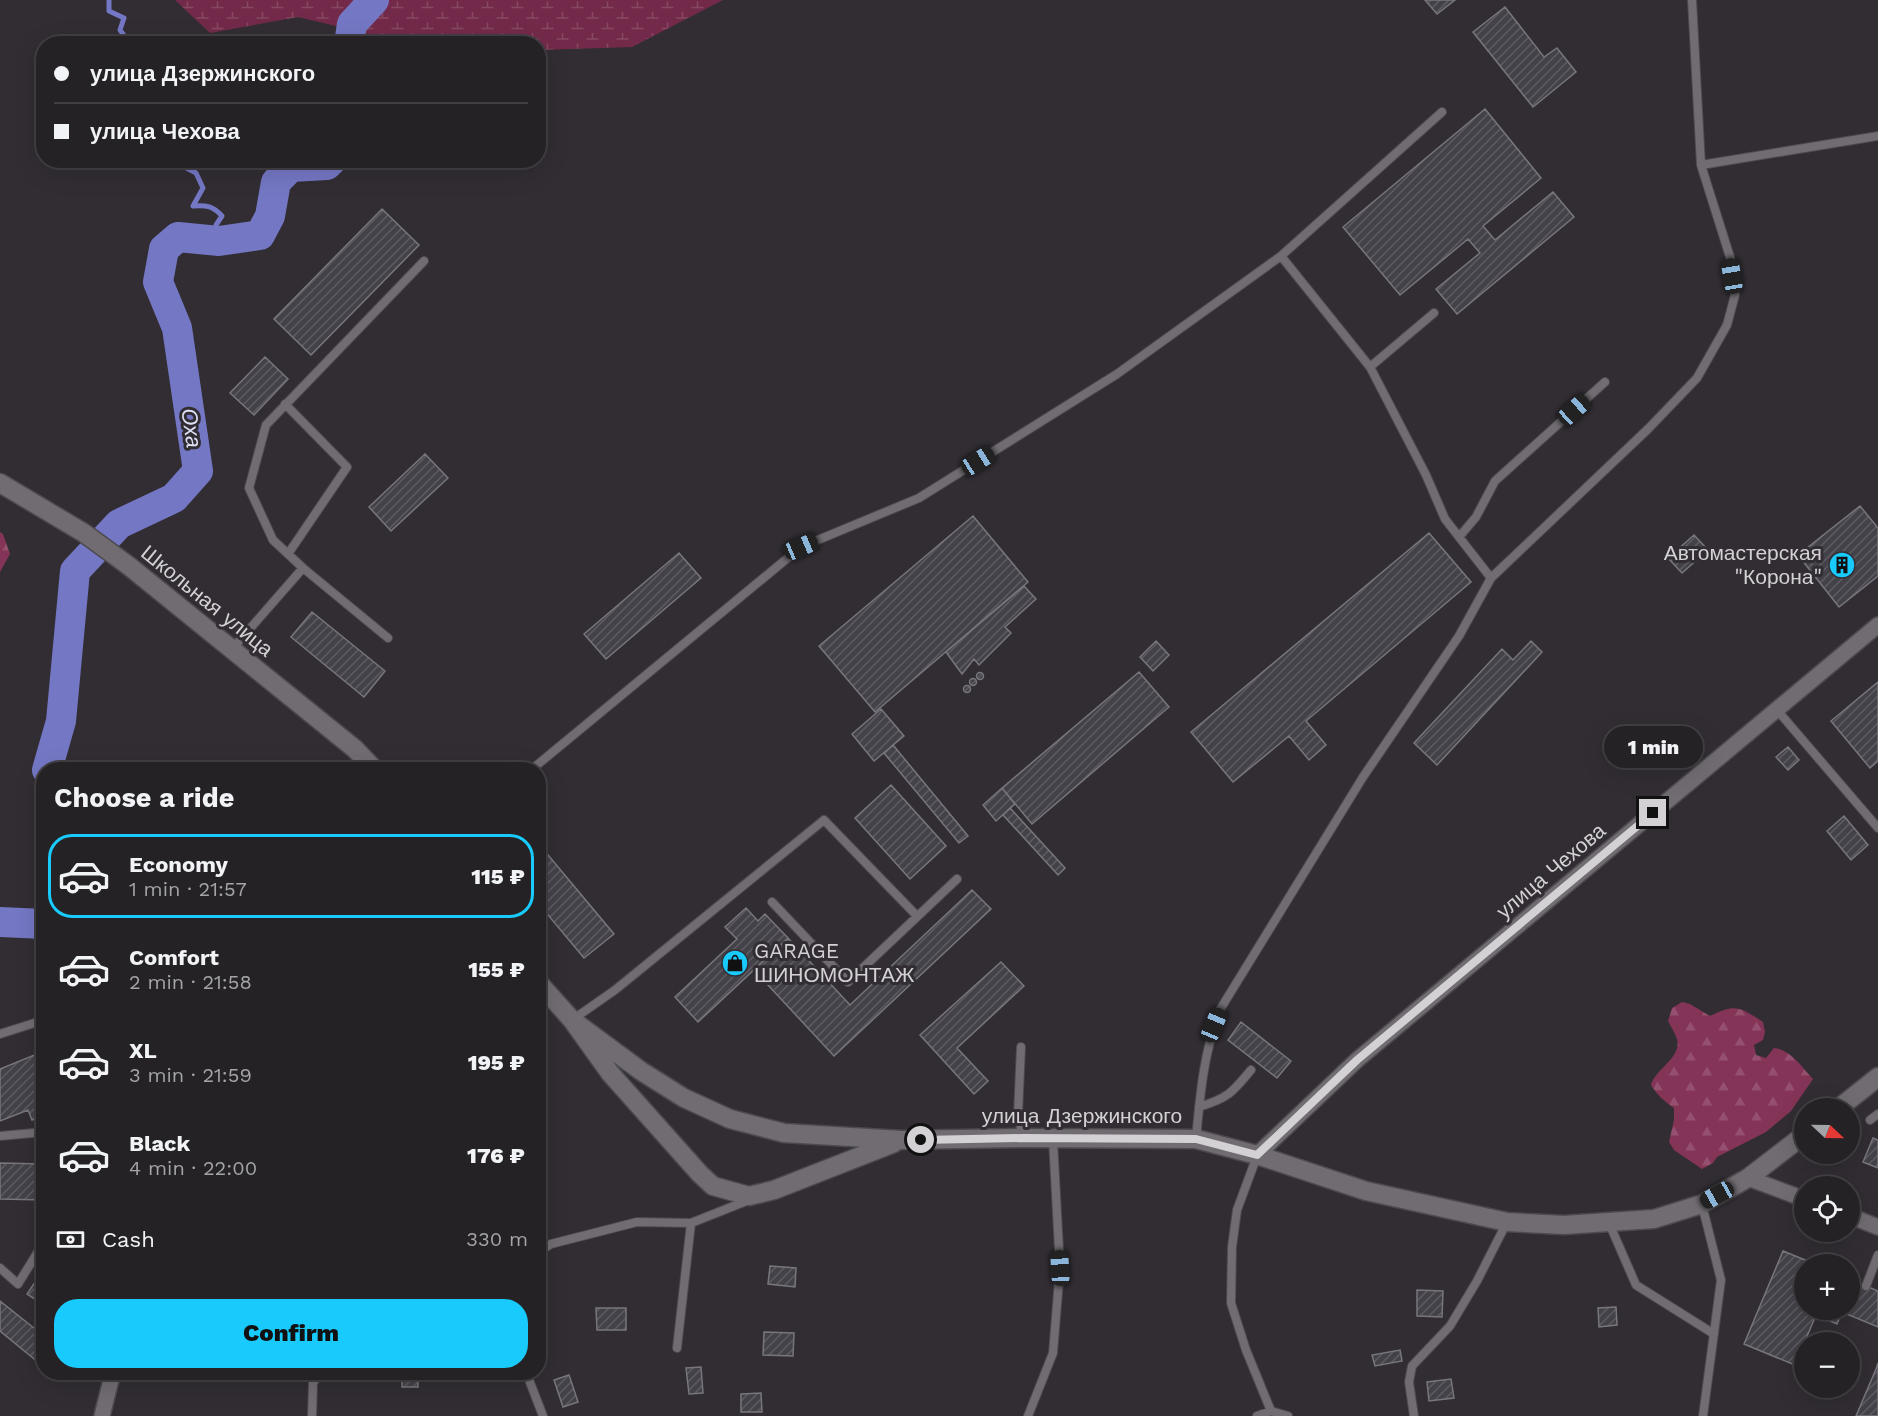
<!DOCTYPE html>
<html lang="en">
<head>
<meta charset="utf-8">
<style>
	:root { --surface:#252226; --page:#2d2a2e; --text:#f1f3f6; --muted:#a3a4a7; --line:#423f43; --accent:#19cafc }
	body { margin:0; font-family:"Work Sans",sans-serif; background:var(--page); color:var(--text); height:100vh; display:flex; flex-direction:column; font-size:22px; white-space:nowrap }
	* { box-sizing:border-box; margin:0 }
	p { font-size:20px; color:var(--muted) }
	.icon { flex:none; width:33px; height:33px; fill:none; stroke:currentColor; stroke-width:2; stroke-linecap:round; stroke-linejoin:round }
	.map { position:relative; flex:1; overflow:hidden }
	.details { position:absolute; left:36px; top:762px; width:510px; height:618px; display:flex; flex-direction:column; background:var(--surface); border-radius:24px; box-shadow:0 6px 24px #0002,0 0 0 2px var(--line) }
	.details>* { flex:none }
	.hud { position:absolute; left:36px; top:36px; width:510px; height:132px; border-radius:24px; box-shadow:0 6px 24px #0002,0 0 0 2px var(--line); display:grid; align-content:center; height:132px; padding:0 18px; background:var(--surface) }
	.needle { width:39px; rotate:112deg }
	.fabs { position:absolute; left:1794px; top:1098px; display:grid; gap:12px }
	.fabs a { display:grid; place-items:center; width:66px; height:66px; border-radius:50%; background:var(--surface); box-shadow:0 6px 24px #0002,0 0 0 2px var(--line); font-size:30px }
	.end { position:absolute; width:27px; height:27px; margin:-14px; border:8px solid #d4d1d4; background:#111; box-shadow:0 0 0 3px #111 }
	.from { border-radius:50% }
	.bubble { position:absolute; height:42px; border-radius:21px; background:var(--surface); box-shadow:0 6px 24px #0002,0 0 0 2px var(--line); font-size:20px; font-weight:800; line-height:42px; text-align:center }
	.car { position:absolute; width:18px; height:36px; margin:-18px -9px; border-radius:8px; box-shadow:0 0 4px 2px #0007; background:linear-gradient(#222 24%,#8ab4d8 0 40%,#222 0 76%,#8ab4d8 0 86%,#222 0) }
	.hud b { display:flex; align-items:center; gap:21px; height:57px; font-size:22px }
	.hud b+b { border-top:2px solid var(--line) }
	.hud i { width:15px; height:15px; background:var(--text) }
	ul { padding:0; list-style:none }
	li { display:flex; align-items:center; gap:18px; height:84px; margin:0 12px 9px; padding:0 6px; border:3px solid transparent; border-radius:24px }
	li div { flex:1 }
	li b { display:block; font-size:22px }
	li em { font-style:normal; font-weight:800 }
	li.active { border-color:var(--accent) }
	li>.icon { width:54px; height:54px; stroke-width:1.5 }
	h2 { padding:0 18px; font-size:27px; line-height:72px }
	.pay { display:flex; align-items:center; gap:15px; height:66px; padding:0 18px; font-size:22px }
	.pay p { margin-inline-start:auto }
	.button { display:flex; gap:12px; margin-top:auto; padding:12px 18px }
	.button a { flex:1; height:69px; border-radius:24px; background:var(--accent); color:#111; font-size:24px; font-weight:800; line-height:69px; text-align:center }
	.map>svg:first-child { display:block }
	.forest { fill:url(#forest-firs) }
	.wetland { fill:url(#wetland-marsh) }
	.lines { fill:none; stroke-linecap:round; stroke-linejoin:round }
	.stream { stroke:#7477c4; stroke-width:5 }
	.river { stroke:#7477c4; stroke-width:30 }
	.building { fill:url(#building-hatch); stroke:#78767d; stroke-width:1.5 }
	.lane-casing { stroke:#4d4a4e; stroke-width:10 }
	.street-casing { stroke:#4d4a4e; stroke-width:18 }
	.secondary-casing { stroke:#4d4a4e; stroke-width:21 }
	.lane { stroke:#716c72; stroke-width:8 }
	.street { stroke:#716c72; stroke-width:15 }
	.secondary { stroke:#716c72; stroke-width:18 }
	.route { stroke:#d4d1d4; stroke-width:8 }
	.labels { text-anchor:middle; stroke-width:6; stroke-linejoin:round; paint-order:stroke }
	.poi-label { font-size:21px; fill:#d4d1d4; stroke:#312d33; text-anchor:end }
	.street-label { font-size:21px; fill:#d4d1d4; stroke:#312d33 }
	.water-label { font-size:22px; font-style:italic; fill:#dee0f5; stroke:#312d33 }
</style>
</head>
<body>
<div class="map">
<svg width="1878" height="1416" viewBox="0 0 1878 1416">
	<defs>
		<pattern id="forest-firs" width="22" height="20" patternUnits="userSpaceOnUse" patternTransform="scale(1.5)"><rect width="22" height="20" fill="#843457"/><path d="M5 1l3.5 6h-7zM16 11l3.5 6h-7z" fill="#94506e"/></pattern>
		<pattern id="wetland-marsh" width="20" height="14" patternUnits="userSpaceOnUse" patternTransform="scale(1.5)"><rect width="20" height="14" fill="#732a4a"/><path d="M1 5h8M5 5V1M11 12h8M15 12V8" fill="none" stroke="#864863"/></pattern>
		<pattern id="building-hatch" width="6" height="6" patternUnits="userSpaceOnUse" patternTransform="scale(1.5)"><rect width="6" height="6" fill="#444249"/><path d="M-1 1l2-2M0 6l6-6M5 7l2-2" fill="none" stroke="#5e5c62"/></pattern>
	</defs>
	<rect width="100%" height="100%" fill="#312d33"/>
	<path class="forest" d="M0,532L3,534L10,554L0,572Z
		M1682,1002L1690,1004L1710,1016C1736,1003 1740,1007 1763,1022L1765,1032L1763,1040L1754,1045L1756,1055L1766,1058L1774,1048C1790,1049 1803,1068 1813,1079L1791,1111L1766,1132L1717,1157L1713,1163L1702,1169L1674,1150L1669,1142L1674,1120V1108C1664,1101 1657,1095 1651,1085C1655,1069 1682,1058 1677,1039C1675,1033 1671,1027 1668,1021L1672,1008Z"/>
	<path class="wetland" d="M175,0H723L632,47L539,50L538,44L407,43L298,17L210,33Z"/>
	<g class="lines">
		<path class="stream" d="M109,0V11L124,18L120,30L130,44
			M180,160L181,165L196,173L203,188L193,206C207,205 213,206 222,216L216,225L219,241"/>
		<path class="river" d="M349,44L352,24L374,0
			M47,770L61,721L75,571L119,524L174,498L198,471L177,328L158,282L164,249L178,237L219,241L260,235L270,216L276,182L291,167L327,165L332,160
			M0,922L44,924"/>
	</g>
	<path class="building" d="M1425,0H1455L1437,14Z
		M1505,7L1544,57L1557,48L1576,72L1533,107L1473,32Z
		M1485,109L1541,178L1483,226L1495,240L1553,192L1574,217L1457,314L1436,289L1480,253L1468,239L1400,295L1343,227Z
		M382,209L419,245L311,355L274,319Z
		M265,357L288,379L254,415L230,393Z
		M425,454L448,478L391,531L369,507Z
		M1860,506L1878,528V576L1839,607L1798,555Z
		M973,516L1028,582L875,712L819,646Z
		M1429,533L1471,582L1306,721L1326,745L1309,760L1289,736L1233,782L1191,732Z
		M1694,535L1708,550L1682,573L1668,558Z
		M679,553L701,578L606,659L584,634Z
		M1024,586L1036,599L1005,627L1011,633L979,665L974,659L962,674L946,652Z
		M312,612L385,671L364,697L291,637Z
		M1156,641L1169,655L1153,671L1140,657Z
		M1531,641L1542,652L1437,765L1414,743L1502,649L1513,660Z
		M1139,672L1169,707L1032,824L1002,788Z
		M976.5 676a3.5 3.5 0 1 1 7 0a3.5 3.5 0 1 1-7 0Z
		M969.5 682a3.5 3.5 0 1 1 7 0a3.5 3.5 0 1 1-7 0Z
		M1878,682V761L1870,768L1831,721Z
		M963.5 689a3.5 3.5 0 1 1 7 0a3.5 3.5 0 1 1-7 0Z
		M881,709L904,736L874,761L852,734Z
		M893,745L968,836L959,843L884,753Z
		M1788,747L1799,760L1788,770L1776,757Z
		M891,785L946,846L910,879L855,818Z
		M1002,788L1015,804L996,821L983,805Z
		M1010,808L1065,868L1058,875L1003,815Z
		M1844,816L1868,845L1851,860L1827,831Z
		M538,843L614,934L584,958L538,903Z
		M972,890L991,909L834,1056L754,970L788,938L850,1005Z
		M746,908L758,921L765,914L788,938L698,1022L675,997L737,939L725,927Z
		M1001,962L1024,986L957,1048L988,1081L974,1094L920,1035Z
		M1241,1022L1291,1061L1277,1078L1228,1040Z
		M44,1051V1116L32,1120L28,1110L0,1121V1069Z
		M1873,1138L1878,1140V1168L1863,1162Z
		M0,1163L44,1164V1200L0,1199Z
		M538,1179L547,1189L538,1197Z
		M1783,1251L1815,1264H1804V1310H1850V1279L1878,1291V1327L1842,1312L1837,1324L1816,1315L1795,1365L1744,1344Z
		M770,1266L796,1268L795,1287L768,1284Z
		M44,1269V1305L27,1294Z
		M1417,1290L1443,1291L1442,1317L1417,1316Z
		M0,1301L44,1336V1357L39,1363L0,1331Z
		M1616,1307L1617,1325L1599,1327L1598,1308Z
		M596,1308H626V1330H597Z
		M764,1332L794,1333L793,1356L763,1355Z
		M1400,1350L1402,1361L1375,1366L1372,1355Z
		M1878,1363V1416H1856L1876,1369Z
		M701,1367L703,1393L689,1394L686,1368Z
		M402,1372H418V1387H402Z
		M569,1375L578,1402L563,1407L554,1380Z
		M1451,1379L1454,1398L1429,1401L1427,1382Z
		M761,1393L762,1412H741V1394Z"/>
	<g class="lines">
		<defs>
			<path id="lane" d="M1442,112L1281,256L1370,367L1426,475L1445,519L1491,578
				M1701,165L1878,136
				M1370,367L1434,313
				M285,404L347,467L288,554
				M1459,537L1476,517L1495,481L1605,382
				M388,638L303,568L273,540L249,488L266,425L424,261
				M233,648L303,568
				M1777,710L1878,828
				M531,770L801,547L919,498L1117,374L1281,256
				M772,902L848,982L957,879
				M572,1020L615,990L824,820L917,916
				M0,1034L44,1020
				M1021,1047L1018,1114L1023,1138
				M1199,1107C1228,1098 1232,1093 1251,1070
				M1870,1120L1878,1114
				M0,1136L44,1132
				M1196,1139C1200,1095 1204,1049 1221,1008L1363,777L1459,636L1491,578L1648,429L1697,378L1727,325L1735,295L1730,257L1701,165L1692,0
				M1257,1156L1237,1210L1232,1247L1231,1303L1246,1350L1271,1411
				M1702,1205L1721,1280L1703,1416
				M1609,1223L1636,1285L1714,1334
				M538,1252L551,1244L637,1222L691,1223L749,1200
				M0,1268L18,1284L44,1242
				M1866,1286L1878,1255
				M677,1348L691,1223
				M526,1372L543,1416
				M312,1416L313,1383L320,1372
				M1028,1416L1053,1353L1060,1268L1053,1140
				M1257,1416L1271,1411L1288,1416
				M1414,1416L1409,1382L1412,1366L1450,1326L1477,1281L1506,1224"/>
			<path id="street" d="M1257,1155L1357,1060L1878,625
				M1748,1178L1804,1199
				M1850,1216L1878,1227
				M102,1416L113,1372"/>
			<path id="secondary" d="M0,483L84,533L129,566L355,749L375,770
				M538,982L572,1020L610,1073L700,1174L713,1186L749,1196L774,1190L894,1143
				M572,1020L641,1071L684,1098L730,1119L784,1133L901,1140L1023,1138L1196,1139L1257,1155L1366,1191L1507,1222L1564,1225L1654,1219L1702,1204L1748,1178L1804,1135
				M1839,1108L1878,1077"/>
		</defs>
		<use href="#lane" class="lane-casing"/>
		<use href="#street" class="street-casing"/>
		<use href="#secondary" class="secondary-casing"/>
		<use href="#lane" class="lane"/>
		<use href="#street" class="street"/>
		<use href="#secondary" class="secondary"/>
	</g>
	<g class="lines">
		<path class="route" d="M921,1140L1023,1138L1196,1139L1257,1155L1357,1060L1653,813"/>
	</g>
	<defs>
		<symbol id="building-disc" viewBox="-11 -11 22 22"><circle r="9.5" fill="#19cafc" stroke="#312d33"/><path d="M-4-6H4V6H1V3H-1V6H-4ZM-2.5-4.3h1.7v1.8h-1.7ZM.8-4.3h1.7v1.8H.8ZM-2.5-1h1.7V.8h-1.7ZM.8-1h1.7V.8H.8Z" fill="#111"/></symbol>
		<symbol id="shop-disc" viewBox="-11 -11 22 22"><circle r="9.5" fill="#19cafc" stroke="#312d33"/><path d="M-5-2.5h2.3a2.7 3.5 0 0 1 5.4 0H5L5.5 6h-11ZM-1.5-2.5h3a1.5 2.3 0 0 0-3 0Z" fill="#111"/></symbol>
	</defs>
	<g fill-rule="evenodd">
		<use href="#building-disc" x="1827" y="550" width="30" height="30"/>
		<use href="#shop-disc" x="720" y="948" width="30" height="30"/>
	</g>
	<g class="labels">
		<g class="poi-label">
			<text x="1822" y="560">Автомастерская<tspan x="1822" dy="24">"Корона"</tspan></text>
			<text x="754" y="958" text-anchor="start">GARAGE<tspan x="754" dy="24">ШИНОМОНТАЖ</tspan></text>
		</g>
		<g class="street-label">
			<text transform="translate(207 601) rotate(39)" y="7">Школьная улица</text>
			<text transform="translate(1551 871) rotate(-40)" y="7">улица Чехова</text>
			<text x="1082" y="1123">улица Дзержинского</text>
		</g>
		<g class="water-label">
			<text transform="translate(192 428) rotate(82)" y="8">Оха</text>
		</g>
	</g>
</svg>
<div class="fabs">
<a><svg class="needle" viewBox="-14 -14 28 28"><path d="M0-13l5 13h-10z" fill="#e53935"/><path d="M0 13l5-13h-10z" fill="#a3a4a7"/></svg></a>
<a><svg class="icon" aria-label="locate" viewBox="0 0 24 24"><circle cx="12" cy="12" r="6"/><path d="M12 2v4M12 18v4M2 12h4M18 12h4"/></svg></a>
<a>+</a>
<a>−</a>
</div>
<i class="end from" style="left:921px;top:1140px"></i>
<i class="end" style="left:1653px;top:813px"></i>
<div class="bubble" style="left:1604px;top:726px;width:99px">1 min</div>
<i class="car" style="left:1732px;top:276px;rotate:351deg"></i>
<i class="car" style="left:1574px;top:410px;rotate:48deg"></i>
<i class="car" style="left:978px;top:461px;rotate:58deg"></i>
<i class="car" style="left:801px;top:547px;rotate:67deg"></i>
<i class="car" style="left:1214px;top:1025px;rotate:23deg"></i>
<i class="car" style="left:1717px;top:1195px;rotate:241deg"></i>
<i class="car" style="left:1060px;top:1268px;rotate:357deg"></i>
<div class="hud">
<b><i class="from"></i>улица Дзержинского</b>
<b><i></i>улица Чехова</b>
</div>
<section class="details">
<h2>Choose a ride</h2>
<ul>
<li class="active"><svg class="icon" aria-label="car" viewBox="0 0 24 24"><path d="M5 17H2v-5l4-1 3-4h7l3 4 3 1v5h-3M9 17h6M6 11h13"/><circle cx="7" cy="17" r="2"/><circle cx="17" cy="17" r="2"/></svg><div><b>Economy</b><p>1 min · 21:57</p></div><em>115 ₽</em></li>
<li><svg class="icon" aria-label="car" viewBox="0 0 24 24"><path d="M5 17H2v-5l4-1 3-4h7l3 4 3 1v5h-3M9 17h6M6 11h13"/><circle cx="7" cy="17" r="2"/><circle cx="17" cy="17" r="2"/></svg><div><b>Comfort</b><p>2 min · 21:58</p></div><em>155 ₽</em></li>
<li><svg class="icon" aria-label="car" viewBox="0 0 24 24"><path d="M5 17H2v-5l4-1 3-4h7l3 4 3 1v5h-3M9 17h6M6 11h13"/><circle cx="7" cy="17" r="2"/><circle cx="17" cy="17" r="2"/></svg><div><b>XL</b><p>3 min · 21:59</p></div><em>195 ₽</em></li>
<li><svg class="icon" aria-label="car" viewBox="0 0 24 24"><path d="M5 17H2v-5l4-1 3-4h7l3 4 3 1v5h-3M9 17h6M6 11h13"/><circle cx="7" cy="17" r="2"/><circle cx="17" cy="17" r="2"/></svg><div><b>Black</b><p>4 min · 22:00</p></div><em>176 ₽</em></li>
</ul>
<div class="pay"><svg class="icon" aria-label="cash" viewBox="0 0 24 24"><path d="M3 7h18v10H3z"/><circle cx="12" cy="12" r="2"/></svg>Cash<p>330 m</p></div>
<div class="button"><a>Confirm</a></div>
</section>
</div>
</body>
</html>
